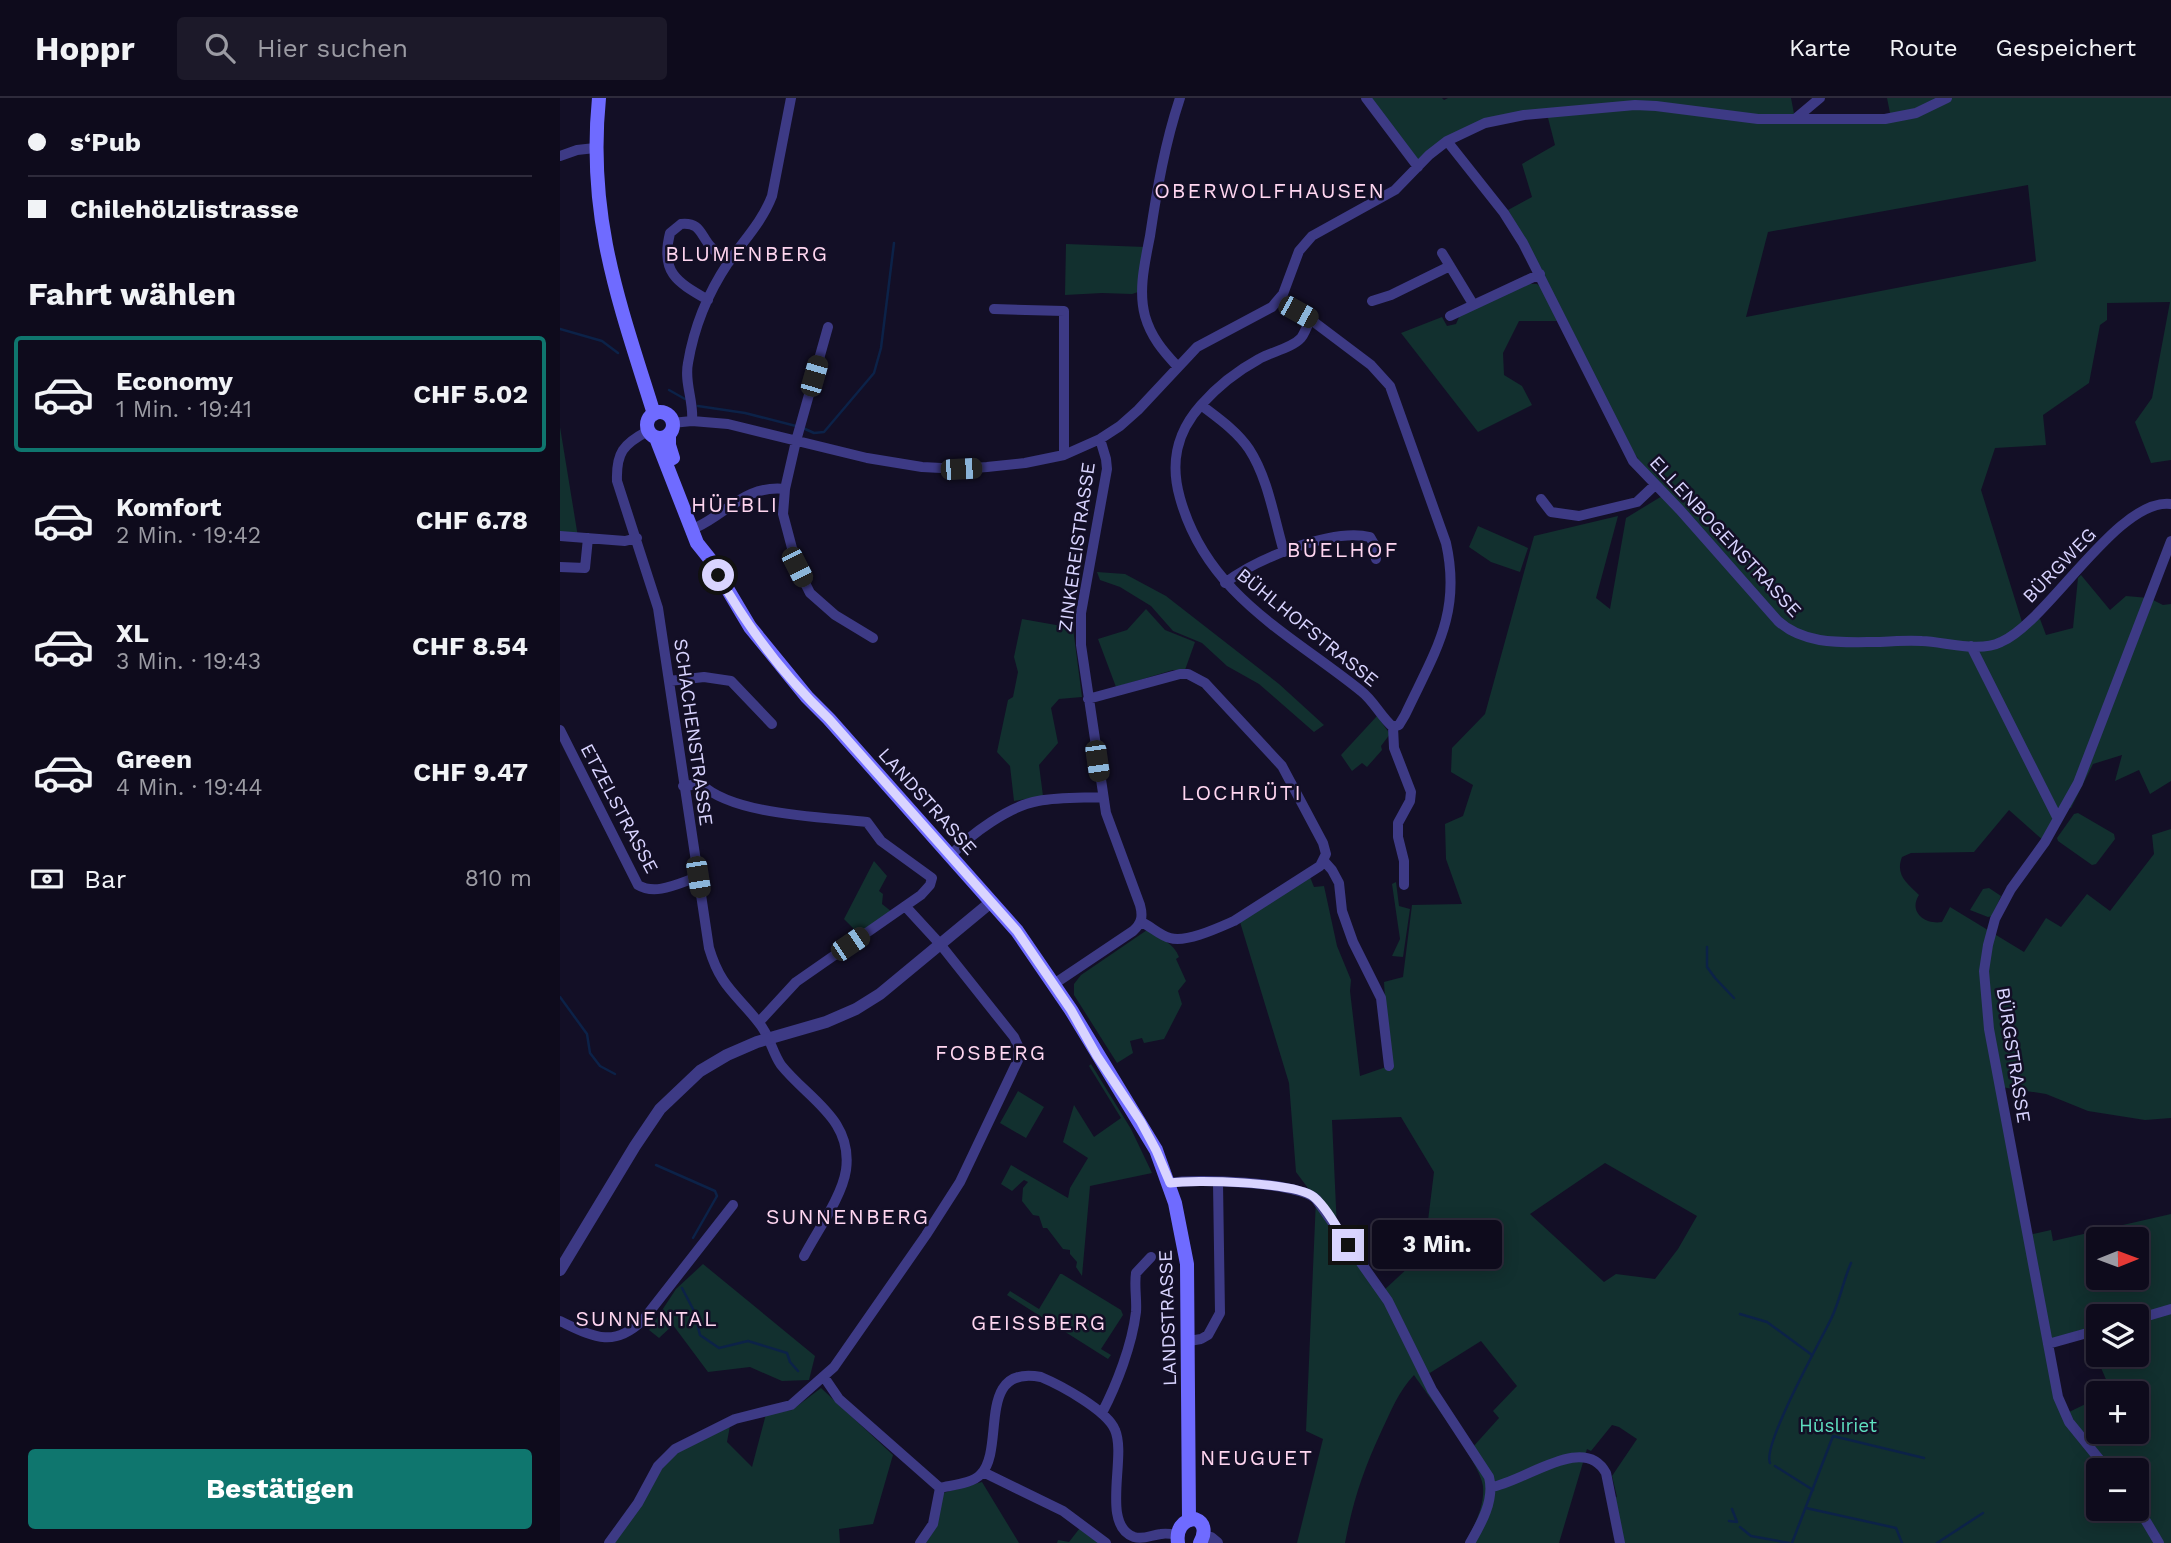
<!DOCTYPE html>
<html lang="de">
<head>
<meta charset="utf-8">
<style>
	:root { --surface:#0e0b1c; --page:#1c1929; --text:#f1f3f6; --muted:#9b9ba3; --line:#2e2b3b; --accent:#0f766e }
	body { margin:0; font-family:"Work Sans",sans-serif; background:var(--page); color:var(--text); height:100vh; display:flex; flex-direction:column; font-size:26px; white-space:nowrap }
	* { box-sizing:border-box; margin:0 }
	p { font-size:23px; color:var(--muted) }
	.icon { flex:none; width:38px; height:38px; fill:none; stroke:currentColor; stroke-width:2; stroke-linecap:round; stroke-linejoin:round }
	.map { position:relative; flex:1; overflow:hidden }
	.drawer { display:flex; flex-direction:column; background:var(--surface); width:560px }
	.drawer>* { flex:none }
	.guide { display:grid; align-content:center; height:154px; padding:0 28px; background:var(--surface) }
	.needle { width:46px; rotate:89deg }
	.controls { position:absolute; left:1526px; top:1129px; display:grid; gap:14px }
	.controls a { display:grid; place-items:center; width:63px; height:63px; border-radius:7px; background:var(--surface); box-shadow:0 4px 18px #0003,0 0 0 2px var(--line); font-size:35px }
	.end { position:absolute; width:32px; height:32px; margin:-16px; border:9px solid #d9d4ff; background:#111; box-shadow:0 0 0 4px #111 }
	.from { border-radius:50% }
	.bubble { position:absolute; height:49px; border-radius:7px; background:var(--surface); box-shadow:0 4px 18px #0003,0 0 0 2px var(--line); font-size:23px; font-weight:700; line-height:49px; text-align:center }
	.car { position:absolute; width:21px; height:42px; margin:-21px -10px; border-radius:9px; box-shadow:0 0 5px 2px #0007; background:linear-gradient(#222 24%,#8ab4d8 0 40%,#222 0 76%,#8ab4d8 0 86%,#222 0) }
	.guide b { display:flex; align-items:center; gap:24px; height:66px; font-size:26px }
	.guide b+b { border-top:2px solid var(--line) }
	.guide i { width:18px; height:18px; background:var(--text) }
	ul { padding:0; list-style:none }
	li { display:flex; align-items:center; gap:21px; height:116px; margin:0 14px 10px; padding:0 14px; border:4px solid transparent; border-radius:7px }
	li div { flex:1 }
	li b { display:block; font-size:26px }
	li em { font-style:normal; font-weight:700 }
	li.current { border-color:var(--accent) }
	li>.icon { width:63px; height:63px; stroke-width:1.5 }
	h2 { padding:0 28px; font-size:32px; line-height:84px }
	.pay { display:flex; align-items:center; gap:18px; height:77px; padding:0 28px; font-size:26px }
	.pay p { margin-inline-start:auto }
	.button { display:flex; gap:14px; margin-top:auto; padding:14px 28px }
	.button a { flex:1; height:80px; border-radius:7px; background:var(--accent); color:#fff; font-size:28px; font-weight:700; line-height:80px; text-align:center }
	header { display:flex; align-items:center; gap:42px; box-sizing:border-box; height:98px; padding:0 35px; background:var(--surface); border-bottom:2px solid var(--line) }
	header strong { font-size:33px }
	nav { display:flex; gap:38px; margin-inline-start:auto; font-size:24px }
	.search { width:490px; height:63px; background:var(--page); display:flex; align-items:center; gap:18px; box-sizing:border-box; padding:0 24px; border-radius:7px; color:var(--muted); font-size:26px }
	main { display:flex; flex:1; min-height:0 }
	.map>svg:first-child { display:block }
	.green { fill:#12302f; fill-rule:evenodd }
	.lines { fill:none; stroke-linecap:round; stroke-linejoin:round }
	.stream { stroke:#0c2248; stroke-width:2.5 }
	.minor { stroke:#3d3a85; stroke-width:10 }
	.tertiary { stroke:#3d3a85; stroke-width:12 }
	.secondary { stroke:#6f6bff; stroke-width:14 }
	.route { stroke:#d9d4ff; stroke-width:9 }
	.labels { text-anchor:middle; stroke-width:5; stroke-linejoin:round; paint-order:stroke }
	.street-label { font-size:19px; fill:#d9d4ff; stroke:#130f26 }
	.park-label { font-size:19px; fill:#5fe0c0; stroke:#130f26 }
	.neighbourhood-label { font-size:21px; letter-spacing:2px; fill:#ffd6f0; stroke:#130f26 }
</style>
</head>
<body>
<header>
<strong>Hoppr</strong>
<div class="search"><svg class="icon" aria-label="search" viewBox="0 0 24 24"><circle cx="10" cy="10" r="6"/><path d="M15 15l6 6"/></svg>Hier suchen</div>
<nav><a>Karte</a><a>Route</a><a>Gespeichert</a></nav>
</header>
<main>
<section class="drawer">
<div class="guide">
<b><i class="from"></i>s‘Pub</b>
<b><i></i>Chilehölzlistrasse</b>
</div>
<h2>Fahrt wählen</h2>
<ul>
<li class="current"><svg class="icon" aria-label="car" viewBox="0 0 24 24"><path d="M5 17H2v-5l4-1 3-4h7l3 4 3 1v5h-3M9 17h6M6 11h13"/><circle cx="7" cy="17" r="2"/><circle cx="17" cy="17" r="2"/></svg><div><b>Economy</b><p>1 Min. · 19:41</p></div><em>CHF 5.02</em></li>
<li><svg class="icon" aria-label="car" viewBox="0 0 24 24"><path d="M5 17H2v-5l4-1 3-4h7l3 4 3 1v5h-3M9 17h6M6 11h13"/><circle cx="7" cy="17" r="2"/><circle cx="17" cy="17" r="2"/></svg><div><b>Komfort</b><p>2 Min. · 19:42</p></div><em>CHF 6.78</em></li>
<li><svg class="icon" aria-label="car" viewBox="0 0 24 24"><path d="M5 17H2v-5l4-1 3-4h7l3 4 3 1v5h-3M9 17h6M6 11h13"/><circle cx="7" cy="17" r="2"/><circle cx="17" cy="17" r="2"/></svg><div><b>XL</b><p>3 Min. · 19:43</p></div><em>CHF 8.54</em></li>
<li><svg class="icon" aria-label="car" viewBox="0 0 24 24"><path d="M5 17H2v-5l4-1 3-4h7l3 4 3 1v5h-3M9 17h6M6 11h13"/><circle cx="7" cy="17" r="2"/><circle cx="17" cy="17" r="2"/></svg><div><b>Green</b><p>4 Min. · 19:44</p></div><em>CHF 9.47</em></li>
</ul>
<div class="pay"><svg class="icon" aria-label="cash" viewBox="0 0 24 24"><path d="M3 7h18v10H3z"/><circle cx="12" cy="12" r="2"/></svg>Bar<p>810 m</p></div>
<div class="button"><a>Bestätigen</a></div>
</section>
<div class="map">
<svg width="1611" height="1445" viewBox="0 0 1611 1445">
	<rect width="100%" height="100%" fill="#130f26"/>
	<path class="green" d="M806,0H882L884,2L888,0H1231L1235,21L1331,20L1327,0H1611V362L1591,365L1575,324L1592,300L1610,204L1547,205V222L1540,227L1529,285L1483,317L1486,347L1435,350L1421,392L1462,524L1480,521L1486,537L1513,530L1518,480L1521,477L1550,512L1566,498L1589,500L1603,507L1611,506V683L1590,696L1579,672L1555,683L1562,657L1533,666L1511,710L1504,711L1485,744L1449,712L1414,754L1351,755L1342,759C1335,777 1347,785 1359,797C1348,814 1365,827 1382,824L1390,809L1464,854L1486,820L1501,829L1527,796L1550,813L1594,756L1592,737L1611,731V1020L1585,1022L1528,1013L1486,996L1441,989L1468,1137L1491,1132L1493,1143L1611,1116V1445H1603L1577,1403V1372H1552L1507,1315L1538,1300V1334H1577V1295H1548L1551,1293L1526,1235L1488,1246L1501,1307L1548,1372H1538V1410H1577L1599,1445H1060L1050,1397L1057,1399L1052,1378L1077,1341L1059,1329L1052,1327L1031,1353L1027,1351L999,1445H905C914,1429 925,1408 923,1388C921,1366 869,1299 854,1277C838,1294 831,1313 821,1334C803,1373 793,1403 785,1445H737L763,1341L746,1333L756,1101L736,1074L729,985L680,824L750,779L754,789L764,788L777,848L791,882L790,893L800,978L829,968L824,884L843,879L852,807L902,806L886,761L885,726L903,718L913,687L891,674L892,650L925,616L974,438L1058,418L1036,500L1050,511L1066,420L1107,395C1065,354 1042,297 1017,245C995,200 974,156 948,112L972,99L962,66L995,47L987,16L910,31L858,69ZM1468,87L1476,163L1186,219L1208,134ZM841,1019L874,1074L864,1155L822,1194L777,1131L772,1022ZM1045,1065L1137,1118L1118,1151L1095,1181L1056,1176L1044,1184L970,1116ZM1538,1141H1577V1180H1538ZM1538,1218H1577V1256H1538ZM921,1243L957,1288L933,1313L939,1320L912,1350L865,1278Z
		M506,146L585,149L578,194L572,196L542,195L505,197Z
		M968,186H977L983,191L997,223H959L943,255L944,277L962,288L972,307L918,334L841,235L882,219L887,228L896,226L900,217Z
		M0,329L18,439L0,438Z
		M918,428L968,450L960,474L931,464L909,449Z
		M537,474L565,476L606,498L719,586L764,627L754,634L699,586L667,568L642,545L613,533L591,508L560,489L540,482Z
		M586,511L605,532L635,544L625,572H613L556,589L538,541L567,532Z
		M462,521L513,530L522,599L499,601L491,610L498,645L479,667L483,698L454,703L450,668L437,654L448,602L453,599L458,574L454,559Z
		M817,618L830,636L821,648L822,652L807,669L802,665L792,673L781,657Z
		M1518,715L1554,736L1555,741L1536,766L1532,767L1498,743L1497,740L1514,716Z
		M314,763L327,778L319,793L323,796L322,806L332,814L299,836L284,821Z
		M836,784L839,808L850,811L843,859L832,858L840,841L832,786Z
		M1429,790L1441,798L1432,818L1428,819L1410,812L1423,791Z
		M587,832C600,840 614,845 619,859L616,861L626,883L618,893L622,906L604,941L584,945L582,940L570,943L573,955L557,965L514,897V886L521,877Z
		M531,966L571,1031L592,1075L530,1088L522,1178L516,1169L517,1164L510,1156V1152L503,1151L487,1130H483L479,1118L473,1117L462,1103L463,1090L468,1084L464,1082L452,1093L441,1086L451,1067L508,1100L510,1090L528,1060L503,1044L514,1007L534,1039L561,1020L529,968Z
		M458,993L484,1009L466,1040L440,1025Z
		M143,1166L255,1258L249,1282L222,1283L190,1269L148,1274L113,1227L99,1240L89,1232L116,1191Z
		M500,1176H502L561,1212L563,1217L541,1251L551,1257L548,1261L447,1197L450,1193L479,1211Z
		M261,1290L333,1357L313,1426L279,1431L280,1445H49L106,1359L171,1322L167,1344L192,1369L206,1316L232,1312Z
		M422,1384L459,1445H366L376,1429L383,1395Z
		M523,1426L543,1445H497L498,1442L509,1444Z"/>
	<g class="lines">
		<path class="stream" d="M0,231L42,243L58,255
			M109,292L125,301
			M138,308L185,315L236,328
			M243,330L254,335L264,334L314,275L321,250L334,145
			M1147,849V869L1155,880L1174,900
			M0,899L27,936L30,955L40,968L55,976
			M96,1067L155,1093L157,1098L133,1140
			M122,1190L134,1213L140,1237L159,1250L188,1243L227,1255L230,1264L238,1273
			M1180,1216L1207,1224L1252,1257
			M1210,1365C1202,1347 1260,1244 1271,1221C1280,1203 1283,1183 1291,1165
			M1215,1368L1253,1392
			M1246,1410L1336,1430L1342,1445
			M1169,1423L1177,1424L1172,1411
			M1180,1429L1191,1438L1229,1445
			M1232,1445L1273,1338L1364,1360
			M1377,1445L1423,1415"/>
		<path class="minor" d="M806,0L858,69
			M1235,21L1260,0
			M887,43L944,115L963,145L1073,363L1120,412L1218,523C1245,548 1285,544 1320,544C1334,543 1348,542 1362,543C1386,544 1419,555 1441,544C1488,524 1558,399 1611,406
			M0,58L17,52L35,50
			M882,155L913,206
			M148,202C117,184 100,175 110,135L121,126C141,124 140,137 151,149C156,155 163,159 169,164
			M719,202L750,221C748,226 745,235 741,240C732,250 711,254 699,261C677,273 657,289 641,307C616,335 610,365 620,400C647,497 729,535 801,593C814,603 821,619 833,629L839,627L845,617C874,555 902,516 886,445L830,288L811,267L750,221
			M812,203L831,197L890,168
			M434,211L504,213V357
			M890,218L980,176
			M268,229L236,343L225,391L223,416L237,469L250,495L275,517L313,540
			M617,268C603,253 591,239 585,218C578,192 585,164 590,138C597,91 605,45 620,0
			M641,307C658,320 677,333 689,351C708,380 714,420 724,454
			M132,323C134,303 124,285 128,265C134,229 148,195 168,165C184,142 202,124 212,98L231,0
			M112,325L132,323L168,326L307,360L362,369L401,371L427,369L465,365L504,357L540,341L560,328L578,312L637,249L712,209L723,196L739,153L752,138L835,92L869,57L887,43L925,25L964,17L1075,7L1096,8L1198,21H1325L1356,15L1387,0
			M88,333C63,346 56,355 57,383L98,510L149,850C161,890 176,895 199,925C210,938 212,954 221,967C248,1001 293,1021 286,1072C282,1099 257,1133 244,1158
			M981,401L991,414L1019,418L1077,404L1095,387
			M137,429C169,414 185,387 225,391
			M0,438L65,443L77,440
			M0,469L25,470L28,440
			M665,485C696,461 771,430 810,439L814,446L816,461
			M1411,548L1498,721
			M109,583L144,579L171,583L212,626
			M528,601L620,576H628L645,585L722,668L763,745L766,756L760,768L674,823C658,830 626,845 610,840C599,837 591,828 581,824
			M833,629L834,650L851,694L850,703L838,725V739L844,763V787
			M0,632L78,787C96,798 119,785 138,779
			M123,688L141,686C173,717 262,719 307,724L321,743L372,780L370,787L361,797L236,884L199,924
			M391,757C411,736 449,708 478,703C499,699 521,700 543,699
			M764,763L772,772L779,785L782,813L793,844L821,900L829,968
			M494,886L573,833C582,825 583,818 580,807L546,715L521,547V515L547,371L546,361L540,341
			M610,1085C635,1080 739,1084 756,1101L828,1203L872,1292L929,1379C935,1402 921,1426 910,1445
			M1577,1221L1611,1211
			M0,1223C32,1238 53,1251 83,1222L173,1107
			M629,1243L641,1241L648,1237L660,1215L658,1085
			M1488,1246L1538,1232
			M264,1279L279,1301L380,1390
			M542,1315C557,1286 572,1247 576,1214C577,1201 574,1188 576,1175L591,1159
			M1548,1372L1509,1324L1498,1299L1429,931L1424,873L1428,847L1435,821L1451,791L1485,744L1518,685L1611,443
			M423,1374L503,1413L546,1445
			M931,1389C963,1385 1024,1334 1046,1375L1060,1445
			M380,1390C392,1387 412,1386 421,1376C446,1350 415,1266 481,1279C500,1287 547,1312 555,1332C567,1359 540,1427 574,1439C584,1442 591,1437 601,1436C606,1435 612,1436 617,1437
			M1577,1408L1599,1445
			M49,1445L78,1405L98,1368L115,1351L175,1321L231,1307L274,1269L366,1137L400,1084L458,962L459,950L454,939L380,846L346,809
			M360,1445L373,1426L380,1390"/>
		<path class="tertiary" d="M0,1172L75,1048L100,1011L140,973L167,957L197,944L266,924L296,911L320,896L430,805
			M643,1438L651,1440L657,1445"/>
		<path class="secondary" d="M39,0C27,120 59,204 94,316
			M87 327a13 13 0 1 1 26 0a13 13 0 1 1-26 0Z
			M109,336V347L113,360
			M96,340L137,445L149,460L190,529L247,599L269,621L457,833L511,912L596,1052L615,1105L627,1166L629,1421
			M618,1445C616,1432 622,1422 635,1421C646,1425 645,1436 640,1445"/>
	</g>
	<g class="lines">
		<path class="route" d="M158,477C188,530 225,579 269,621L457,833L511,912L537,958L581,1024L596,1052L610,1085C633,1081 736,1084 754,1099C768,1111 778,1132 788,1147"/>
	</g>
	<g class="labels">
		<g class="street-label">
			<text transform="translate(1166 438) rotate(47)" y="7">ELLENBOGENSTRASSE</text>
			<text transform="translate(516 449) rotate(-82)" y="7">ZINKEREISTRASSE</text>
			<text transform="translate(1499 467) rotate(-46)" y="7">BÜRGWEG</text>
			<text transform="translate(748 529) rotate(39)" y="7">BÜHLHOFSTRASSE</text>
			<text transform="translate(134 634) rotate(82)" y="7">SCHACHENSTRASSE</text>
			<text transform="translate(368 703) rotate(48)" y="7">LANDSTRASSE</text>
			<text transform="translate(60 710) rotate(62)" y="7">ETZELSTRASSE</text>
			<text transform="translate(1454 957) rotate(81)" y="7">BÜRGSTRASSE</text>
			<text transform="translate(607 1220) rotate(-92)" y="7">LANDSTRASSE</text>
		</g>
		<g class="park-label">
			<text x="1278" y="1334">Hüsliriet</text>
		</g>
		<g class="neighbourhood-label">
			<text x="710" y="100">OBERWOLFHAUSEN</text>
			<text x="187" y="163">BLUMENBERG</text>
			<text x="175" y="414">HÜEBLI</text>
			<text x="783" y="459">BÜELHOF</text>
			<text x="682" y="702">LOCHRÜTI</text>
			<text x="431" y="962">FOSBERG</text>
			<text x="288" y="1126">SUNNENBERG</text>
			<text x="87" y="1228">SUNNENTAL</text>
			<text x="479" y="1232">GEISSBERG</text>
			<text x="697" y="1367">NEUGUET</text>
		</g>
	</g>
</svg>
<div class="controls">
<a><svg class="needle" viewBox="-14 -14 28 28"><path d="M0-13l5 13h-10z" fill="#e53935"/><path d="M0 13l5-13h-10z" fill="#9b9ba3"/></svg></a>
<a><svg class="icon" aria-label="layers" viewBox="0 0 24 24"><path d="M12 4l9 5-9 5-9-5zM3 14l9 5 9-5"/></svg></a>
<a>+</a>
<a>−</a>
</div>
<i class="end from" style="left:158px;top:477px"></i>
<i class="end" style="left:788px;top:1147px"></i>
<div class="bubble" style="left:812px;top:1122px;width:130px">3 Min.</div>
<i class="car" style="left:738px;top:214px;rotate:119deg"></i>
<i class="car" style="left:254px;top:278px;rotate:16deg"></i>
<i class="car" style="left:401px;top:371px;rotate:87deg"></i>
<i class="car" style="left:237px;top:469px;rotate:153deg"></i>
<i class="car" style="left:537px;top:663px;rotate:172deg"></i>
<i class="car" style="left:138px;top:779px;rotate:171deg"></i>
<i class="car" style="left:290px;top:846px;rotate:56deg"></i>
</div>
</main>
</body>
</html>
